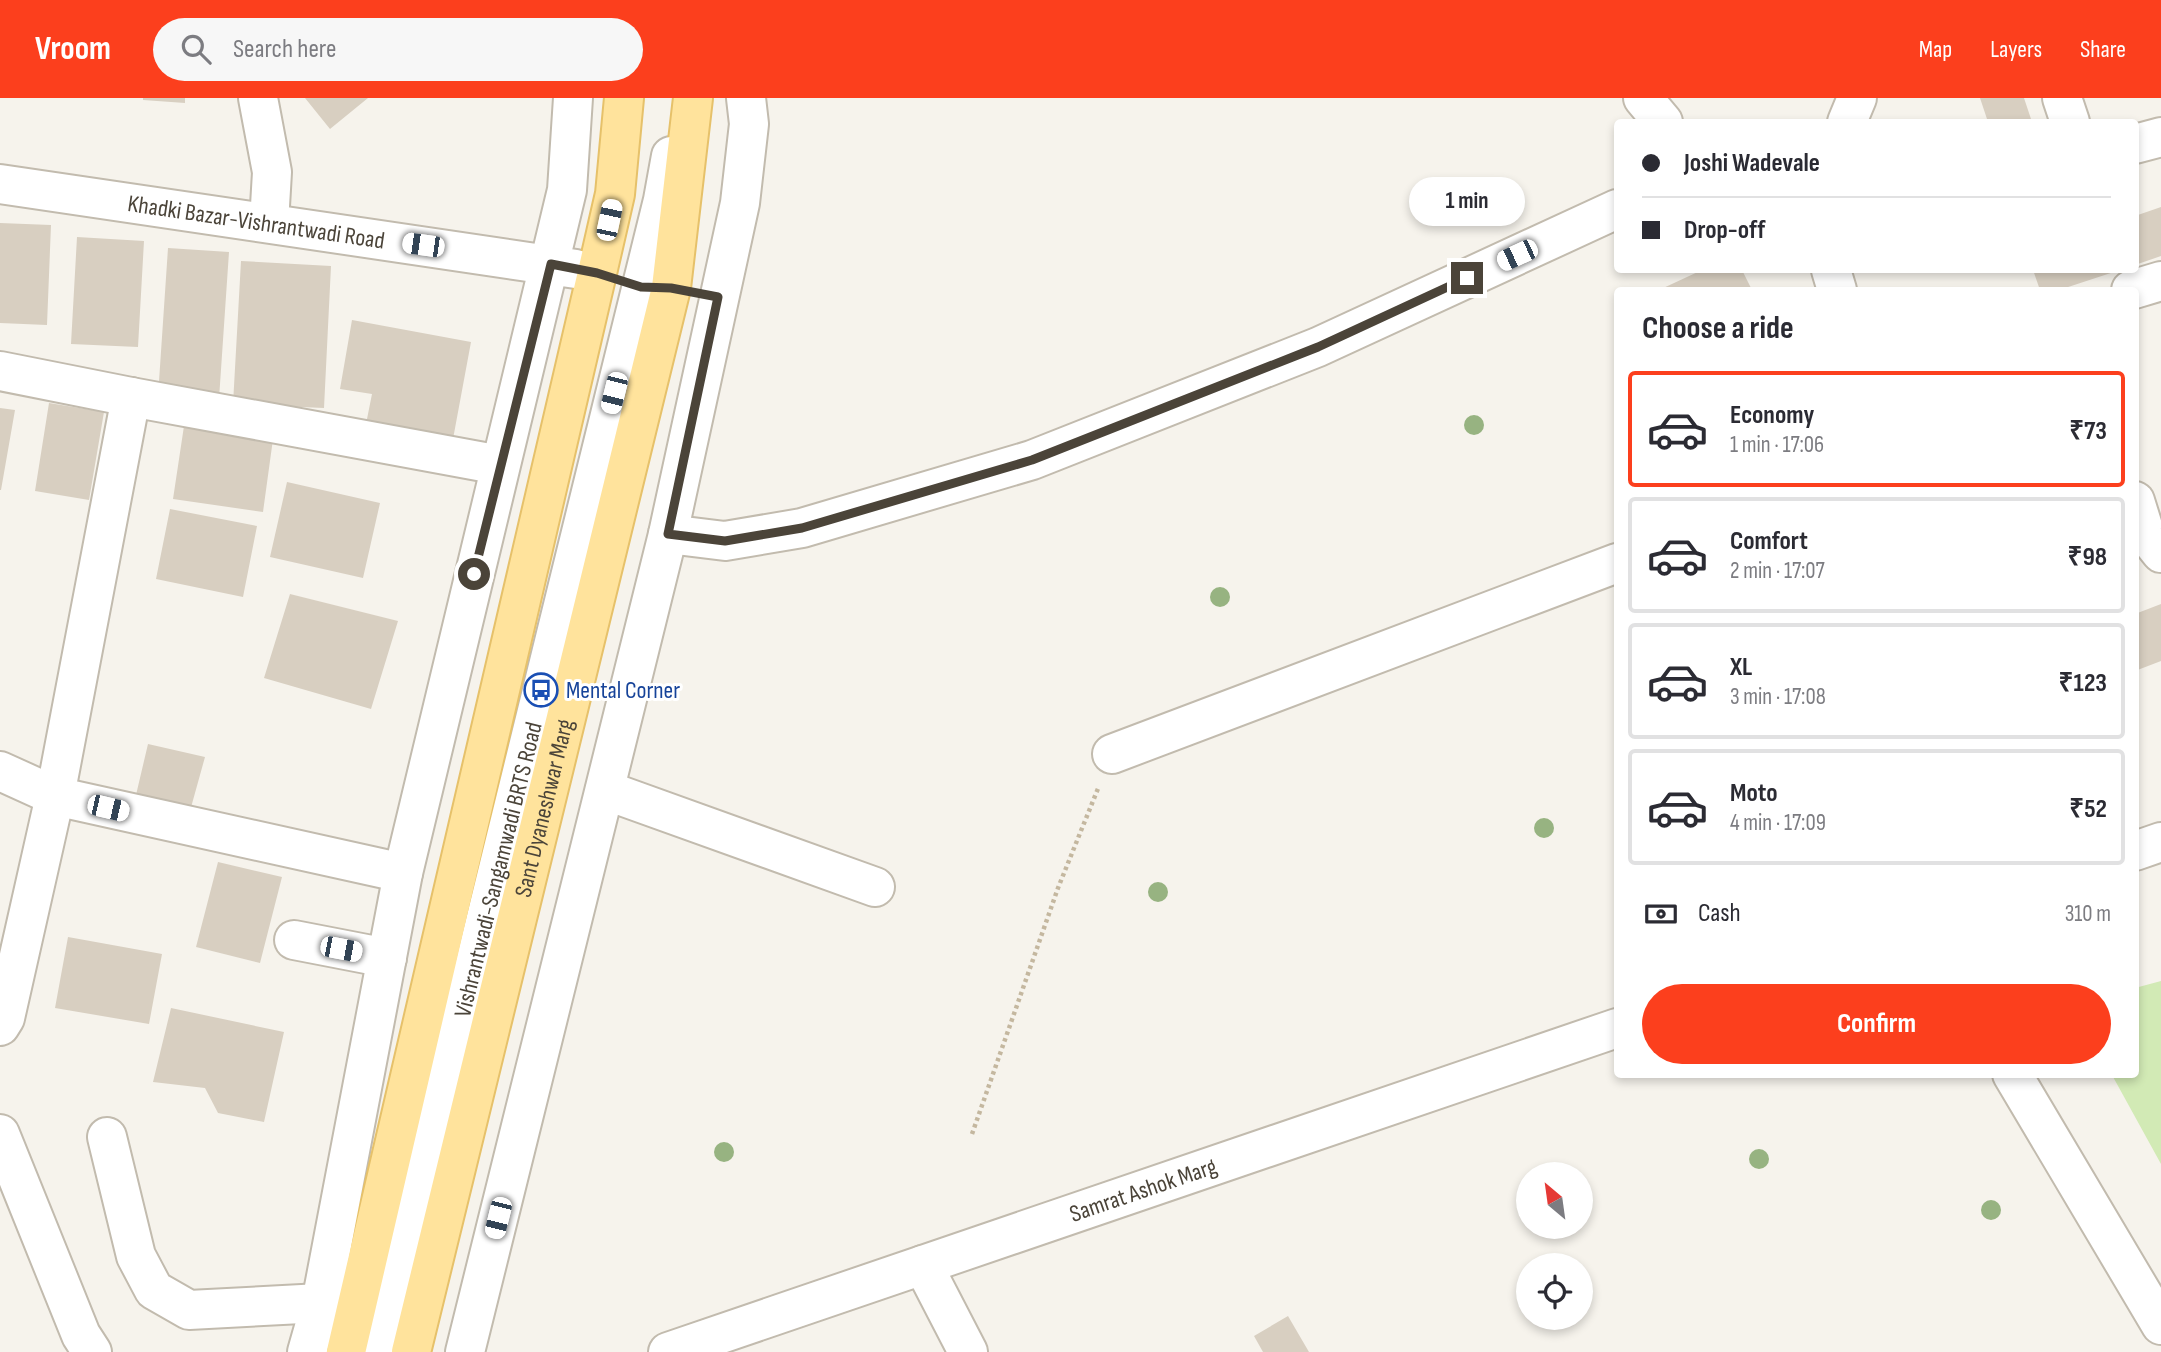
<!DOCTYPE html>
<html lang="en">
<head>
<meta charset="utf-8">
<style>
	:root { --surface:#fff; --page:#f7f7f7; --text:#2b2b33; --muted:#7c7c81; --line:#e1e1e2; --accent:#fc3f1d }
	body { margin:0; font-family:"Sofia Sans Condensed",sans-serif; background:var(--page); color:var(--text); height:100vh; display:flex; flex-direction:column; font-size:26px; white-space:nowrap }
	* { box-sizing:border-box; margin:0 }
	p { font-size:23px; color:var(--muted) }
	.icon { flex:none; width:38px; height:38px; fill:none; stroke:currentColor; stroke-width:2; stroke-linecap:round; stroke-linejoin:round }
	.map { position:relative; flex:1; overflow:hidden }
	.side { position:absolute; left:1614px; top:189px; width:525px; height:791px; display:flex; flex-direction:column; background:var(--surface); border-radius:7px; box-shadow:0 4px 10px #0003 }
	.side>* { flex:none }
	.hud { position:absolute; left:1614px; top:21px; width:525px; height:154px; border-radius:7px; box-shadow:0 4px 10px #0003; display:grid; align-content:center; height:154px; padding:0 28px; background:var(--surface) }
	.needle { width:46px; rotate:331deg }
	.fabs { position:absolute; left:1516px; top:1064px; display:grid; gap:14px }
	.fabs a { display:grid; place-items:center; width:77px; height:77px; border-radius:50%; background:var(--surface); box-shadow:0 4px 10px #0003; font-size:35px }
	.end { position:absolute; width:32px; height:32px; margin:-16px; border:9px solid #4b4439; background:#fff; box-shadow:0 0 0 4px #fff }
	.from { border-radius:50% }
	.bubble { position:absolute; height:49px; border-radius:24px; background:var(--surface); box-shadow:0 4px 10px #0003; font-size:23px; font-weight:700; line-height:49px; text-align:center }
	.car { position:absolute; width:21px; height:42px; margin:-21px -10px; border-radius:9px; box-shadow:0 0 5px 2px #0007; background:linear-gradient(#fff 24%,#345 0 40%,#fff 0 76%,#345 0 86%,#fff 0) }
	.hud b { display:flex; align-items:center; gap:24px; height:66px; font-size:26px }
	.hud b+b { border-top:2px solid var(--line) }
	.hud i { width:18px; height:18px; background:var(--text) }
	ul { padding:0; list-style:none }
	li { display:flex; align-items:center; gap:21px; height:116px; margin:0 14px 10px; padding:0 14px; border:4px solid var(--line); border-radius:7px }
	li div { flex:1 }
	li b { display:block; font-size:26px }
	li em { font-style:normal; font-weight:700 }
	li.current { border-color:var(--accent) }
	li>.icon { width:63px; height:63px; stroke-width:1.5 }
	h2 { padding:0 28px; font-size:32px; line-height:84px }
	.pay { display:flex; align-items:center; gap:18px; height:77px; padding:0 28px; font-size:26px }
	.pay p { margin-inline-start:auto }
	.button { display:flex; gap:14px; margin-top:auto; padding:14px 28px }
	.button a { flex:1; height:80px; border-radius:42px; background:var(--accent); color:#fff; font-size:28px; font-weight:700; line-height:80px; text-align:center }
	header { display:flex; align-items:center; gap:42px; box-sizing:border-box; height:98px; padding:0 35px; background:var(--accent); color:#fff }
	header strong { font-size:33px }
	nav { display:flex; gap:38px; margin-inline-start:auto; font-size:24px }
	.search { width:490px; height:63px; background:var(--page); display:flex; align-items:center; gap:18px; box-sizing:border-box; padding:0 24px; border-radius:38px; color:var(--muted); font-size:26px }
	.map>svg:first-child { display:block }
	.green { fill:#d2eab5 }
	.building { fill:#d8cfc1 }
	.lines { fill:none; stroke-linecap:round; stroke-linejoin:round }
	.minor-casing { stroke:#c2bbae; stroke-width:42 }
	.major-casing { stroke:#e6c16a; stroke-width:42 }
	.path { stroke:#c4b79f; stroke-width:4.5; stroke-dasharray:3.5 3.5; stroke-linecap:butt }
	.minor { stroke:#fff; stroke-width:38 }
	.major { stroke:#ffe39c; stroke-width:38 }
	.tree { fill:#97b381 }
	.route { stroke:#4b4439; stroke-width:9 }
	.labels { text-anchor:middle; stroke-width:6; stroke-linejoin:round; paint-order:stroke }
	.street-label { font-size:24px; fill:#4b4439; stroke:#fff }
	.transit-label { font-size:24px; fill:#164399; stroke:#fff; text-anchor:start }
</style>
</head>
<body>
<header>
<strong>Vroom</strong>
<div class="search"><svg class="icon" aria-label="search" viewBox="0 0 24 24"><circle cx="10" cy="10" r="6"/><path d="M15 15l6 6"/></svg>Search here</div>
<nav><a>Map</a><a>Layers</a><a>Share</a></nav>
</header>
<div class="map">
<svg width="2161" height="1254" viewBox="0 0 2161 1254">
	<rect width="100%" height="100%" fill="#f6f3ec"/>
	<path class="green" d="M2161,883V1066L2112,977L2135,976V890Z"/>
	<path class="building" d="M143,0H185V5L143,2Z
		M305,0H368L330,31Z
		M1980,0H2024L2032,24H1988Z
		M2161,109V158L2135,167V118Z
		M0,125L51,127L47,227L0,225Z
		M77,139L144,143L138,249L71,246Z
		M168,150L229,154L219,301L158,298Z
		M241,163L331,168L324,310L233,306Z
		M1702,172H1742L1752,192H1659Z
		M2033,172H2120L2059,192H2040Z
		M352,222L471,244L453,341L366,326L372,296L340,291Z
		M49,305L104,314L89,402L35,393Z
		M0,310L15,312L1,392H0Z
		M184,328L273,341L263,414L173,401Z
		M287,384L380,405L363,480L270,459Z
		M170,411L257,428L243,499L156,481Z
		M290,496L398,523L371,611L264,580Z
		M2161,506V563L2135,573V516Z
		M148,646L205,659L190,713L136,697Z
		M218,764L282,779L260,865L196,849Z
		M68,839L162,856L149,926L55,910Z
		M171,910L284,934L264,1024L218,1015L205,990L153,984Z
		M1288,1218L1309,1254H1263L1254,1238Z"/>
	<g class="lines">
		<defs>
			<g id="minor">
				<path d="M258,0L272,74L269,125"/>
				<path d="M1643,0L1663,24"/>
				<path d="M2062,0L2070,24"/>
				<path d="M1847,24L1857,0"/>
				<path d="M2135,46L2161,39"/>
				<path id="s1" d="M0,86L576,171"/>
				<path d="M1831,172L1837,192"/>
				<path d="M2131,192L2161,183"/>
				<path d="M0,273L131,299L500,367"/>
				<path d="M2135,403L2145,435L2161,455"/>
				<path d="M668,436L725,443L802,430L1032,362L1318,249L1617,111"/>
				<path d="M1112,656L1617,465"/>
				<path d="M0,673L55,698L403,775"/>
				<path d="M605,692L875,789"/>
				<path d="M2135,753L2161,744"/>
				<path d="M294,842L387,860"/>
				<path d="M0,928L5,920L55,698L131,299"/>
				<path d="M2012,976L2161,1227"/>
				<path d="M0,1036L81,1237L92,1254"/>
				<path d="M107,1039L136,1158L154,1192L189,1212L321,1205"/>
				<path d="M923,1167L968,1254"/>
				<path d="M307,1254L321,1205L403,775L567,92L573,0"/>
				<path id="s2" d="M379,1254L663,102L671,58"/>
				<path d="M465,1254L668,436L740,105L749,26L746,0"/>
				<path id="s3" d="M668,1254L1617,930"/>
			</g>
			<g id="major">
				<path d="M346,1254L597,175L615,96L624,0"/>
				<path id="s4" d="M411,1254L671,190L693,0"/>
			</g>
		</defs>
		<use href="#minor" class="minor-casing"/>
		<use href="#major" class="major-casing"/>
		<path class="path" d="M972,1036L1058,790L1099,688"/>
		<use href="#minor" class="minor"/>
		<use href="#major" class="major"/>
	</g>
	<g class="tree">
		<circle cx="1474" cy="327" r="10"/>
		<circle cx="1220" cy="499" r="10"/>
		<circle cx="1544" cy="730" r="10"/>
		<circle cx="1158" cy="794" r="10"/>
		<circle cx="724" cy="1054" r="10"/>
		<circle cx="1759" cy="1061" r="10"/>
		<circle cx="1991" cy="1112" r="10"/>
	</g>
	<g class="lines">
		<path class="route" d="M474,476L551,166L597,175L641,189L671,190L718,199L668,436L725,443L802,430L1032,362L1318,249L1467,180"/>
	</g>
	<defs>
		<symbol id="bus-ring" viewBox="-11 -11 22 22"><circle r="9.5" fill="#fff" stroke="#1a4fb4" stroke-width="1.5"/><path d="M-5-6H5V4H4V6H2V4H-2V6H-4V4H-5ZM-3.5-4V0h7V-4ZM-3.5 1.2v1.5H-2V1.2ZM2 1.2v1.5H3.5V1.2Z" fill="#1a4fb4"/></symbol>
	</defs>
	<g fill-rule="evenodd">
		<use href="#bus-ring" x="522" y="573" width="38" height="38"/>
	</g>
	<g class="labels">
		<g class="street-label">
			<text dy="8" stroke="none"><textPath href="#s1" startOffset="259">Khadki Bazar-Vishrantwadi Road</textPath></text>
			<text dy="8" stroke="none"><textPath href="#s4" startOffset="560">Sant Dyaneshwar Marg</textPath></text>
			<text dy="8" stroke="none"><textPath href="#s2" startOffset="497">Vishrantwadi-Sangamwadi BRTS Road</textPath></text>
			<text dy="8" stroke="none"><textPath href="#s3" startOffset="502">Samrat Ashok Marg</textPath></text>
		</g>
		<g class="transit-label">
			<text x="566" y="600">Mental Corner</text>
		</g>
	</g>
</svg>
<div class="fabs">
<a><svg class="needle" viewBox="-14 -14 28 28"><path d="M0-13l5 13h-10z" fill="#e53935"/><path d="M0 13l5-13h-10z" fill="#7c7c81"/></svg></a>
<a><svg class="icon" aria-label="locate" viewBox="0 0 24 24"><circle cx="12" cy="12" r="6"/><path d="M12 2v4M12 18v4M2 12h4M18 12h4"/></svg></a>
</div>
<i class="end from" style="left:474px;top:476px"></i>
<i class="end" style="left:1467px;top:180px"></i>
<div class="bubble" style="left:1409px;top:79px;width:116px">1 min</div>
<i class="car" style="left:609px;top:122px;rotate:12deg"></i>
<i class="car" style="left:423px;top:147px;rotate:278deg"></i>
<i class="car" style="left:1517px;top:157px;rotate:245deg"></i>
<i class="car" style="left:614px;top:295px;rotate:194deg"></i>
<i class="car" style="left:108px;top:710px;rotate:103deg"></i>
<i class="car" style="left:341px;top:851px;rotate:101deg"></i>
<i class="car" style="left:498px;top:1120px;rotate:194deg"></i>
<div class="hud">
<b><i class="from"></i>Joshi Wadevale</b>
<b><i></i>Drop-off</b>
</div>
<section class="side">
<h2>Choose a ride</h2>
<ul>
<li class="current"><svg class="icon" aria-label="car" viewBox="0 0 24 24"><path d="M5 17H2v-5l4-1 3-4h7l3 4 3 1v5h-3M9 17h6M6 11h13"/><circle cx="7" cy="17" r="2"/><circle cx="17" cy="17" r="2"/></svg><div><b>Economy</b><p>1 min · 17:06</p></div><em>₹73</em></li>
<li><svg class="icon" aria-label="car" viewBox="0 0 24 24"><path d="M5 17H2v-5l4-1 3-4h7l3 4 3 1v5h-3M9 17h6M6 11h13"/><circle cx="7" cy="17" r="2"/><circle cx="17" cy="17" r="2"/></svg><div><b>Comfort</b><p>2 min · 17:07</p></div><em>₹98</em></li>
<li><svg class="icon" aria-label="car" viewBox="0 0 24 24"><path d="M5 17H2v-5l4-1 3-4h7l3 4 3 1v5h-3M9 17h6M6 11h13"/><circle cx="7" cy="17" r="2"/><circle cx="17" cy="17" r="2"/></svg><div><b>XL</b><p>3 min · 17:08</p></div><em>₹123</em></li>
<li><svg class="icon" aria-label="car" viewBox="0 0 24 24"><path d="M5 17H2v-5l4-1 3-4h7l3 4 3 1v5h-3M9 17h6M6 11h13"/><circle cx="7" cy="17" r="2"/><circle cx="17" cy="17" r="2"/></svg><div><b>Moto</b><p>4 min · 17:09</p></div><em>₹52</em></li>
</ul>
<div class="pay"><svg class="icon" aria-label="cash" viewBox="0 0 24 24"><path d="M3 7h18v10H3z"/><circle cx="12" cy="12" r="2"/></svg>Cash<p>310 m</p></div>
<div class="button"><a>Confirm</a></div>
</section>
</div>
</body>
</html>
